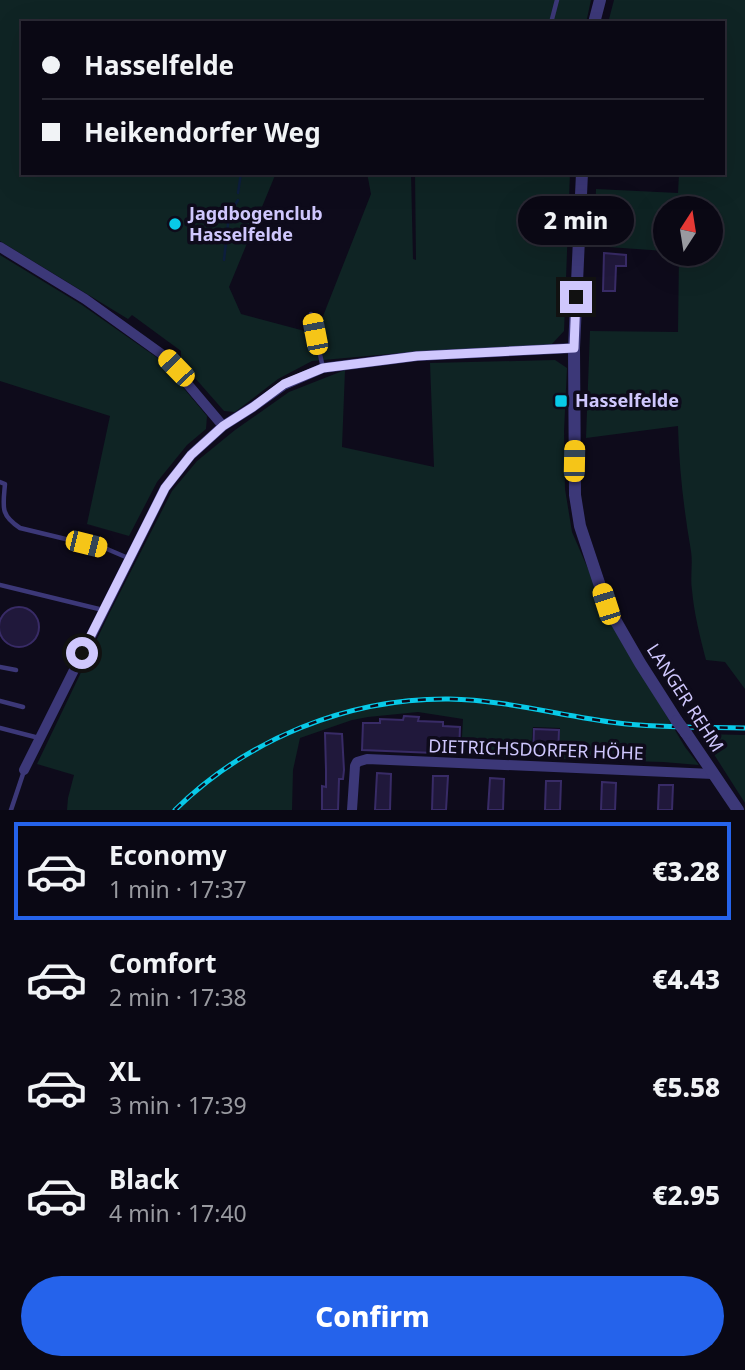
<!DOCTYPE html>
<html lang="en">
<head>
<meta charset="utf-8">
<style>
	:root { --surface:#0a0814; --page:#181622; --text:#f1f3f6; --muted:#999aa0; --line:#2a2934; --accent:#2563eb }
	body { margin:0; font-family:"Noto Sans",sans-serif; background:var(--page); color:var(--text); height:100vh; display:flex; flex-direction:column; font-size:26px; white-space:nowrap }
	* { box-sizing:border-box; margin:0 }
	p { font-size:23px; color:var(--muted) }
	.icon { flex:none; width:38px; height:38px; fill:none; stroke:currentColor; stroke-width:2; stroke-linecap:round; stroke-linejoin:round }
	.map { position:relative; height:810px; overflow:hidden }
	.details { display:flex; flex-direction:column; background:var(--surface); flex:1 }
	.details>* { flex:none }
	.guide { position:absolute; left:21px; top:21px; width:704px; height:154px; border-radius:0px; box-shadow:0 7px 28px #0002,0 0 0 2px var(--line); display:grid; align-content:center; height:154px; padding:0 21px; background:var(--surface) }
	.needle { width:46px; rotate:12deg }
	.controls { position:absolute; left:653px; top:196px; display:grid; gap:14px }
	.controls a { display:grid; place-items:center; width:70px; height:70px; border-radius:50%; background:var(--surface); box-shadow:0 7px 28px #0002,0 0 0 2px var(--line); font-size:35px }
	.end { position:absolute; width:32px; height:32px; margin:-16px; border:9px solid #cfc7fd; background:#111; box-shadow:0 0 0 4px #111 }
	.from { border-radius:50% }
	.bubble { position:absolute; height:49px; border-radius:24px; background:var(--surface); box-shadow:0 7px 28px #0002,0 0 0 2px var(--line); font-size:23px; font-weight:800; line-height:49px; text-align:center }
	.car { position:absolute; width:21px; height:42px; margin:-21px -10px; border-radius:9px; box-shadow:0 0 5px 2px #0007; background:linear-gradient(#f5c518 24%,#345 0 40%,#f5c518 0 76%,#345 0 86%,#f5c518 0) }
	.guide b { display:flex; align-items:center; gap:24px; height:66px; font-size:26px }
	.guide b+b { border-top:2px solid var(--line) }
	.guide i { width:18px; height:18px; background:var(--text) }
	ul { padding:12px 0 0; list-style:none }
	li { display:flex; align-items:center; gap:21px; height:98px; margin:0 14px 10px; padding:0 7px; border:4px solid transparent; border-radius:0px }
	li div { flex:1 }
	li b { display:block; font-size:26px }
	li em { font-style:normal; font-weight:800 }
	li.on { border-color:var(--accent) }
	li>.icon { width:63px; height:63px; stroke-width:1.5 }
	.button { display:flex; gap:14px; margin-top:auto; padding:14px 21px }
	.button a { flex:1; height:80px; border-radius:42px; background:var(--accent); color:#fff; font-size:28px; font-weight:800; line-height:80px; text-align:center }
	.map>svg:first-child { display:block }
	.green { fill:#0f2424 }
	.lines { fill:none; stroke-linecap:round; stroke-linejoin:round }
	.stream { stroke:#0d1e3d; stroke-width:2.5 }
	.building { fill:#20183b; stroke:#382b66; stroke-width:2 }
	.service { stroke:#3c3878; stroke-width:4.5 }
	.minor { stroke:#3c3878; stroke-width:10 }
	.tertiary { stroke:#3c3878; stroke-width:12 }
	.rail-casing { stroke:#08cae8; stroke-width:5 }
	.rail { stroke:#0e0b1b; stroke-width:2.5; stroke-dasharray:8; stroke-linecap:butt }
	.tertiary-bridge { stroke:#3c3878; stroke-width:12 }
	.route { stroke:#cfc7fd; stroke-width:9 }
	.poi-dot { fill:#08cae8; stroke:#0e0b1b; stroke-width:2.5 }
	.labels { text-anchor:middle; stroke-width:7; stroke-linejoin:round; paint-order:stroke }
	.poi-label { font-size:18px; font-weight:bold; fill:#cfc7fd; stroke:#0e0b1b; text-anchor:start }
	.street-label { font-size:18px; fill:#cfc7fd; stroke:#0e0b1b }
</style>
</head>
<body>
<div class="map">
<svg width="745" height="810" viewBox="0 0 745 810">
	<rect width="100%" height="100%" fill="#0e0b1b"/>
	<path class="green" d="M0,0H591L586,23H23V173H276L229,287L241,314L316,334L371,194L367,173H411L413,259L416,260L415,173H570L564,331L551,345L423,351L312,361L278,379L235,412L224,411L181,362V351L132,315L128,319L0,241Z
		M614,0H745V689L725,662L706,660C700,637 694,613 692,590C690,577 693,564 691,551C684,511 679,468 678,426L586,438L590,331L678,332L679,254H710V208H665V251L594,246L596,189L678,193L679,173H723V23H608Z
		M0,255L82,305L159,359L207,416L206,429L187,445L157,482L129,536L87,524L110,416L0,381Z
		M555,360L567,368L564,431L565,489L572,532L611,622L685,747L699,765L663,762L559,759L560,728L533,727L530,758L461,755L463,719L418,712L368,717L352,720L300,738L293,770L292,810H67L68,798L74,775L37,764L109,614L172,491L197,461L235,430L289,392L345,370L342,447L434,467L430,363Z
		M701,734L745,735V803Z"/>
	<g class="lines">
		<path class="stream" d="M238,193L241,173
			M224,260L229,215L238,200"/>
	</g>
	<path class="building" d="M604,253L626,255V266H616L615,291H603Z
		M-1 627a20 20 0 1 1 40 0a20 20 0 1 1-40 0Z
		M404,716L419,717L418,721L443,722V726L460,727L459,754L362,750L363,723H380V719L403,720Z
		M534,729L559,730L558,757L533,756Z
		M325,733L342,734L344,770L343,779H339L338,810H322V786L326,787V770Z
		M377,773L391,774L390,810H375Z
		M433,776H448L446,810H432Z
		M490,778L504,779L503,810H488Z
		M546,781H561L560,810H545Z
		M602,782L616,783L615,810H601Z
		M659,785H673L672,810H658Z"/>
	<g class="lines">
		<path class="service" d="M551,23L557,0
			M311,314L323,368
			M0,482L5,484C3,507 0,515 20,528L107,549L128,558
			M0,585L103,610
			M0,667L16,670
			M0,701L23,707
			M0,728L39,738
			M11,810L24,771"/>
		<path class="minor" d="M0,247L85,299L163,355L223,426
			M24,770L165,488L191,455L223,426L253,407L284,385L323,368L417,356L574,348
			M352,810L355,766L357,762L367,759L713,774"/>
		<path class="tertiary" d="M594,23L600,0
			M582,173L574,348L575,495L580,526L606,604L640,663L677,721
			M686,733L738,810"/>
		<defs>
			<path id="rail" d="M175,810C247,739 348,698 449,699C506,700 561,716 618,723C660,728 702,727 745,728"/>
		</defs>
		<use href="#rail" class="rail-casing"/>
		<use href="#rail" class="rail"/>
		<path class="tertiary-bridge" d="M677,721L686,733"/>
	</g>
	<g class="lines">
		<path class="route" d="M82,653L165,488L191,455L223,426L253,407L284,384L323,368L417,356L574,348L576,297"/>
	</g>
	<g class="poi-dot">
		<circle cx="175" cy="224" r="7"/>
		<rect x="554" y="394" width="14" height="14" rx="3.5"/>
	</g>
	<g class="labels">
		<g class="poi-label">
			<text x="189" y="220">Jagdbogenclub<tspan x="189" dy="21">Hasselfelde</tspan></text>
			<text x="575" y="407">Hasselfelde</text>
		</g>
		<g class="street-label">
			<text transform="translate(685 698) rotate(57)" y="6">LANGER REHM</text>
			<text transform="translate(536 750) rotate(2)" y="6">DIETRICHSDORFER HÖHE</text>
		</g>
	</g>
</svg>
<div class="controls">
<a><svg class="needle" viewBox="-14 -14 28 28"><path d="M0-13l5 13h-10z" fill="#e53935"/><path d="M0 13l5-13h-10z" fill="#999aa0"/></svg></a>
</div>
<i class="end from" style="left:82px;top:653px"></i>
<i class="end" style="left:576px;top:297px"></i>
<div class="bubble" style="left:518px;top:196px;width:116px">2 min</div>
<i class="car" style="left:315px;top:334px;rotate:349deg"></i>
<i class="car" style="left:176px;top:368px;rotate:316deg"></i>
<i class="car" style="left:574px;top:461px;rotate:1deg"></i>
<i class="car" style="left:86px;top:544px;rotate:104deg"></i>
<i class="car" style="left:606px;top:604px;rotate:342deg"></i>
<div class="guide">
<b><i class="from"></i>Hasselfelde</b>
<b><i></i>Heikendorfer Weg</b>
</div>
</div>
<section class="details">
<ul>
<li class="on"><svg class="icon" aria-label="car" viewBox="0 0 24 24"><path d="M5 17H2v-5l4-1 3-4h7l3 4 3 1v5h-3M9 17h6M6 11h13"/><circle cx="7" cy="17" r="2"/><circle cx="17" cy="17" r="2"/></svg><div><b>Economy</b><p>1 min · 17:37</p></div><em>€3.28</em></li>
<li><svg class="icon" aria-label="car" viewBox="0 0 24 24"><path d="M5 17H2v-5l4-1 3-4h7l3 4 3 1v5h-3M9 17h6M6 11h13"/><circle cx="7" cy="17" r="2"/><circle cx="17" cy="17" r="2"/></svg><div><b>Comfort</b><p>2 min · 17:38</p></div><em>€4.43</em></li>
<li><svg class="icon" aria-label="car" viewBox="0 0 24 24"><path d="M5 17H2v-5l4-1 3-4h7l3 4 3 1v5h-3M9 17h6M6 11h13"/><circle cx="7" cy="17" r="2"/><circle cx="17" cy="17" r="2"/></svg><div><b>XL</b><p>3 min · 17:39</p></div><em>€5.58</em></li>
<li><svg class="icon" aria-label="car" viewBox="0 0 24 24"><path d="M5 17H2v-5l4-1 3-4h7l3 4 3 1v5h-3M9 17h6M6 11h13"/><circle cx="7" cy="17" r="2"/><circle cx="17" cy="17" r="2"/></svg><div><b>Black</b><p>4 min · 17:40</p></div><em>€2.95</em></li>
</ul>
<div class="button"><a>Confirm</a></div>
</section>
</body>
</html>
